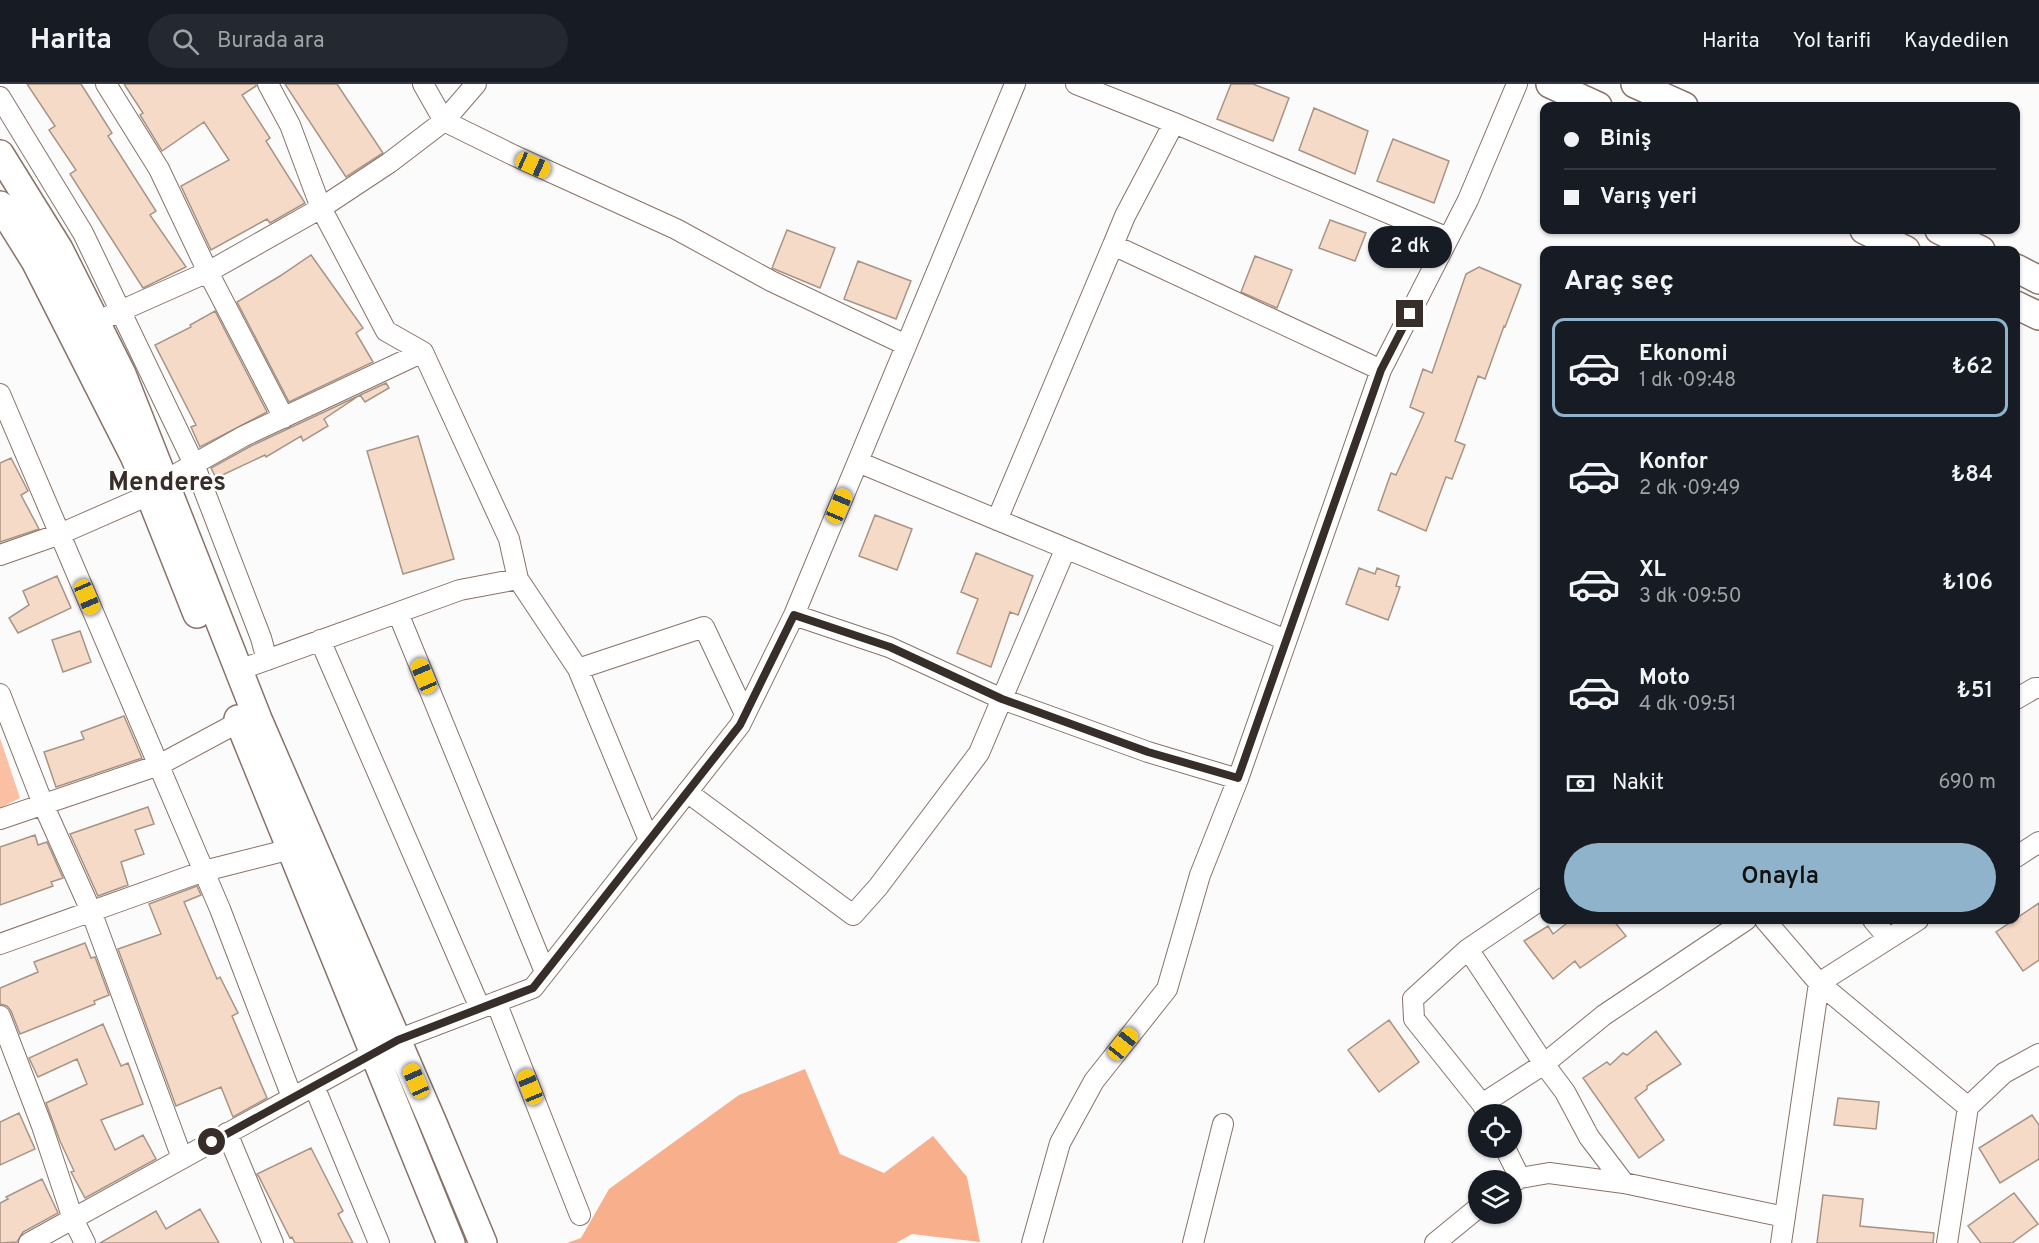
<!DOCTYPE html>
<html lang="tr">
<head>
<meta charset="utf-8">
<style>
	:root { --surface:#171b24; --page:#242831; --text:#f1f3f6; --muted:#9ea1a6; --line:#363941; --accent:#8eb3cb }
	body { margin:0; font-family:Overpass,sans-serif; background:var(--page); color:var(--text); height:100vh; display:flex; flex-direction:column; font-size:22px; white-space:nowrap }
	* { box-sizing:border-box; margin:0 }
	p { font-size:20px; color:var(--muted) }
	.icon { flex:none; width:33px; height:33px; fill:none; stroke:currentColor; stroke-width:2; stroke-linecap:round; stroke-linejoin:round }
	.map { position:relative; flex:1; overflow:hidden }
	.drawer { position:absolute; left:1540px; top:162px; width:480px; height:678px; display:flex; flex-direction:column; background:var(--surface); border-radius:12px; box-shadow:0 2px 4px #0004 }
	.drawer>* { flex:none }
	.hud { position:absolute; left:1540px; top:18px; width:480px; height:132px; border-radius:12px; box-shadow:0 2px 4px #0004; display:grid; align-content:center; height:132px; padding:0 24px; background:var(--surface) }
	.buttons { position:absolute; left:1468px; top:1020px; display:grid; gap:12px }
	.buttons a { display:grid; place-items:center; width:54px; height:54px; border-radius:50%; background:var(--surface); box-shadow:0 2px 4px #0004; font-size:30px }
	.end { position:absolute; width:27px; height:27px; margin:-14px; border:8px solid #372e29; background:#fff; box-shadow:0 0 0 3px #fff }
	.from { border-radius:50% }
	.bubble { position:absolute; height:42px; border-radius:21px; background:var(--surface); box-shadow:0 2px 4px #0004; font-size:20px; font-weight:600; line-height:42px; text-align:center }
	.car { position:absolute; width:18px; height:36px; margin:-18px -9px; border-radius:8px; box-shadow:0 0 4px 2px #0007; background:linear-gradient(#f5c518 24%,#345 0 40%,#f5c518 0 76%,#345 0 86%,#f5c518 0) }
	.hud b { display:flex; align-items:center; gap:21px; height:57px; font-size:22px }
	.hud b+b { border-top:2px solid var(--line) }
	.hud i { width:15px; height:15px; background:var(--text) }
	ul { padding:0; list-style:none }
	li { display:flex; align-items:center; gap:18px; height:99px; margin:0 12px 9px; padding:0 12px; border:3px solid transparent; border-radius:12px }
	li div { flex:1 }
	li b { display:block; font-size:22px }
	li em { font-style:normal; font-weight:600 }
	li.on { border-color:var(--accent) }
	li>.icon { width:54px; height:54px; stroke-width:1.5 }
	h2 { padding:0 24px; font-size:27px; line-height:72px }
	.pay { display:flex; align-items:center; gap:15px; height:66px; padding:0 24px; font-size:22px }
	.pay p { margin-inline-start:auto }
	.primary-button { display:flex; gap:12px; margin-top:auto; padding:12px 24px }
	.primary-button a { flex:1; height:69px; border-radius:36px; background:var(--accent); color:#111; font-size:24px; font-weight:600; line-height:69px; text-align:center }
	header { display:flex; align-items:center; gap:36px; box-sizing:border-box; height:84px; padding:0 30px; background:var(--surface); border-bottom:2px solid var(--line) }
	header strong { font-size:28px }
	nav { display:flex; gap:33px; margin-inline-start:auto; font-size:21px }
	.search { width:420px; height:54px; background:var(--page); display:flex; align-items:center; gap:15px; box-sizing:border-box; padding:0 21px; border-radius:33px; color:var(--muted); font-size:22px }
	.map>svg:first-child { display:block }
	.green { fill:#fbc0a4 }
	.forest { fill:#f8af8b }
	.building { fill:#f5dac7; stroke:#a89384; stroke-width:1.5 }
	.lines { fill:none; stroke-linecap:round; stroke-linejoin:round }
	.minor-casing { stroke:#897267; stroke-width:22 }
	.secondary-casing { stroke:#897267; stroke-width:30 }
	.minor { stroke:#fff; stroke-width:20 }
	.secondary { stroke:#fff; stroke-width:27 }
	.route { stroke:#372e29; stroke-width:8 }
	.labels { text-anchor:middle; stroke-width:4.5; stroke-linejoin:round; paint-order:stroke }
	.district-label { font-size:26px; font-weight:bold; fill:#372e29; stroke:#fbfbfb }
</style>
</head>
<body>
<header>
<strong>Harita</strong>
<div class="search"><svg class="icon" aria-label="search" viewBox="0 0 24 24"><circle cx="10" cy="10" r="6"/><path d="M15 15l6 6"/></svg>Burada ara</div>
<nav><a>Harita</a><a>Yol tarifi</a><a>Kaydedilen</a></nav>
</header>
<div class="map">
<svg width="2039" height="1159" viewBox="0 0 2039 1159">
	<rect width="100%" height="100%" fill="#fbfbfb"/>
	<path class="green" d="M0,654L20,714L0,724Z"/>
	<path class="forest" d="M805,985L840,1070L884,1089L933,1052L967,1093L980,1158L912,1150L896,1159H567L581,1154L609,1105L739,1011Z"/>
	<path class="building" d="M27,0H81L112,49L108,52L156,127L150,131L186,183L143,204L70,90L76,86L49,46L55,42Z
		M124,0H256V2L242,11L270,54L266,57L305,119L270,139L267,135L211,166L181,102L229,76L204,38L162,67L140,31L143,29Z
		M285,0H337L383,69L346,93Z
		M1231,0H1253L1289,14L1273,57L1217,35Z
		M1314,24L1368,47L1355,90L1299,66Z
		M1393,55L1449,77L1434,119L1377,97Z
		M1330,136L1366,149L1355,177L1319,164Z
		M787,146L835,164L820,204L772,184Z
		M311,171L363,244L356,249L373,278L289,318L237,218L280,192Z
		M1255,172L1292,186L1277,224L1241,208Z
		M858,177L911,197L896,235L844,215Z
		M1479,183L1521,201L1505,243L1504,242L1485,295L1478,292L1455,357L1465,361L1452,395L1446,393L1426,447L1378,426L1391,389L1396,391L1424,329L1410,323L1423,285L1432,289L1466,190Z
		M215,227L267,328L200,363L191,343L196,341L155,261L191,243L190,241Z
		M386,299L389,304L365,318L360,311L324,335L328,342L303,357L301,352L266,373L265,371L216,394L211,384L249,363Z
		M418,352L454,475L403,490L367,367Z
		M11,374L28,407L21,411L39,445L0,458V379Z
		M875,431L912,445L897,486L859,472Z
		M976,469L1033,492L1018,531L1010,528L991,583L957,569L978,515L961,508Z
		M1359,484L1375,490L1377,484L1399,492L1396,502L1400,503L1388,536L1346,520Z
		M57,492L71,524L18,549L9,534L29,521L23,507Z
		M80,547L91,578L63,588L52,556Z
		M124,632L142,674L56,703L44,668L84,655L81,648Z
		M148,723L154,740L135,746L144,770L121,778L128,801L98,812L70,750Z
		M35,751L38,761L47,758L63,794L51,798L53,802L0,821V763Z
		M197,802L201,811L184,818L217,895L220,893L238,929L232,932L267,1014L233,1033L221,1003L176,1022L118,865L161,850L149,820Z
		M2039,819V876L2023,887L1996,848Z
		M1571,836H1613L1626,852L1580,884L1575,877L1553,895L1524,857L1548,842L1553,850Z
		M85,859L91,874L95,873L109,911L94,917L95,920L20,950L11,927L7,922L0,920V904L38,888L34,878Z
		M1389,936L1419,978L1379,1008L1348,966Z
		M103,940L121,982L128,979L143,1020L101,1036L115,1066L143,1051L156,1075L85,1114L71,1088L74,1087L60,1057L46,1019L87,1000L77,975L38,993L29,974Z
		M1656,947L1681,980L1647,1002V1005L1635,1014L1664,1056L1639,1074L1583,994L1607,978L1610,981L1623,969L1627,971Z
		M1838,1014L1879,1018L1876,1045L1834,1041Z
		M19,1029L35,1065L0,1081V1038Z
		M2032,1031L2039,1041V1075L2000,1099L1979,1064Z
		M311,1064L343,1127L338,1130L353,1159H295L292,1153L290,1154L259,1093L257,1090Z
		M42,1095L58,1129L23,1148L17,1158L0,1159V1119L8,1115L6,1113Z
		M2014,1109L2038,1140L2012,1159H1981L1968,1142Z
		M1823,1111L1863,1115L1860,1142L1934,1149L1933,1159H1817Z
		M200,1125L219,1159H100L156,1127L166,1145Z"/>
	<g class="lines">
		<defs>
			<path id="minor" d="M106,0L159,85L208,188L284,334
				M268,0L290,41L321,124L386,247L423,268L509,455L518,495L578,585L649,756
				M423,0L444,37L513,71L676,145L771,197L906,261
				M1076,0L1174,39L1448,154
				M0,13L83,149L194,380L261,554L267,576
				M1174,39L1125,132L1113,161L1381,286
				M109,232L208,188L321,124L389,79L444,37L476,0
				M0,310L220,825L292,1013
				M858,378L1286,556
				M164,397L244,352L423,268
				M997,436L1113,161
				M0,471L60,450L149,411
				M398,529L545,888
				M794,531L889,563L1002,615L1148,668L1238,695
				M320,556L480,924
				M578,585L704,543L745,630
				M239,586L460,506L518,495
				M0,610L43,720L91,827L182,1074
				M2016,615L2035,604H2039
				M687,708L853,831L878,803L979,669L1065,466
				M0,735L159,681L239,638
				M2016,773L2039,758
				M1765,836L1819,899L1968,1023
				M1873,836L1888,854
				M0,860L204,787L291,765
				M1468,865L1413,915L1414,935L1482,1020
				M496,918L580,1131
				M0,932L42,1042L73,1135L85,1159
				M314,1002L379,1159
				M1488,1030L1482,1020L1544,980L1468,865L1545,813
				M227,1049L273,1159
				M1505,1064L1520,1094L1512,1099
				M1520,1094L1549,1089L1624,1099L1785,1133
				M1624,1099L1589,1053L1565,1008L1544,980L1604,931L1746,836
				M29,1159L397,956L533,904L740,641L794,531L1015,0
				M1032,1159L1060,1059L1094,997L1167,905L1200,791L1238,695L1381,286L1468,116L1517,0
				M1193,1159L1223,1040
				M1435,1159L1479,1123
				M1781,1159L1819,899L1918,836
				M1947,1159L1968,1023L2004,989L2039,970"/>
			<path id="secondary" d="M1550,0L1598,22
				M1635,0L1684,22
				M0,70L59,165L122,290L258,635L433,1039L483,1159
				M0,121L35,177L135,374L197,530
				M1864,146L1906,166
				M1939,146L1981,166
				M2016,184L2039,196
				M2016,221L2039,232
				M238,635L451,1159"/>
		</defs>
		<use href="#minor" class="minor-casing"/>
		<use href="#secondary" class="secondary-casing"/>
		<use href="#minor" class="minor"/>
		<use href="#secondary" class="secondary"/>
	</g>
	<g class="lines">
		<path class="route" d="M212,1058L398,956L533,904L740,641L794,531L890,563L1002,615L1148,668L1238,694L1381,286L1410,230"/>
	</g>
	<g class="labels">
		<g class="district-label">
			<text x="167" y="406">Menderes</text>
		</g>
	</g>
</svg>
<div class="buttons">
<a><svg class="icon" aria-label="locate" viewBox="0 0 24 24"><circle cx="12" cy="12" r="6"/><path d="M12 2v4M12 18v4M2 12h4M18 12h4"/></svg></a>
<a><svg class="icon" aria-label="layers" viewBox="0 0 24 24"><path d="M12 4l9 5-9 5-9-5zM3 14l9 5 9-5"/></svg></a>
</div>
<i class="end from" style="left:212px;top:1058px"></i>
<i class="end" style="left:1410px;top:230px"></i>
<div class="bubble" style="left:1368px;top:142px;width:84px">2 dk</div>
<i class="car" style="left:533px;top:81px;rotate:114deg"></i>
<i class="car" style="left:839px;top:422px;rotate:23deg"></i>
<i class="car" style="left:87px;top:513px;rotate:157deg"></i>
<i class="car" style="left:424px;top:592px;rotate:337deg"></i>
<i class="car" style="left:1123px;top:960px;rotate:39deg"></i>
<i class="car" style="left:416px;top:997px;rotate:336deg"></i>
<i class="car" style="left:530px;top:1003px;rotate:338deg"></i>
<div class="hud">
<b><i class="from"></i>Biniş</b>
<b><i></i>Varış yeri</b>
</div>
<section class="drawer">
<h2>Araç seç</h2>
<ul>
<li class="on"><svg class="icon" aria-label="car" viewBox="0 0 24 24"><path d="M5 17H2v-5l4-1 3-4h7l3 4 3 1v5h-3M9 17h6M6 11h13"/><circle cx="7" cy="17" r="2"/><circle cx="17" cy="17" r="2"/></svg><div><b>Ekonomi</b><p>1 dk · 09:48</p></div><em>₺62</em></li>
<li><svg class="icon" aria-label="car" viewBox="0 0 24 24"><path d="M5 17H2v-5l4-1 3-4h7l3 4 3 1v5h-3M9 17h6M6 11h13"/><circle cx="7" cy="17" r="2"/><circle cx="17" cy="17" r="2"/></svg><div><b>Konfor</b><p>2 dk · 09:49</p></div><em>₺84</em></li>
<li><svg class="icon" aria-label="car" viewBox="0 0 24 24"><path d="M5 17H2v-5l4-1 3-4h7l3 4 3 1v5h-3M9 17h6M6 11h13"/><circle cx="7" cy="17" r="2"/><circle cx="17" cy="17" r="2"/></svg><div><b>XL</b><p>3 dk · 09:50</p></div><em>₺106</em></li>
<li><svg class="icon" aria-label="car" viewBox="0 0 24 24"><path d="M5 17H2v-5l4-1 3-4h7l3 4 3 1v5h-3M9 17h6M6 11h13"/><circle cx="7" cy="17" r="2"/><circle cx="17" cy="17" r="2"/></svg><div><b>Moto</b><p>4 dk · 09:51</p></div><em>₺51</em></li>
</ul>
<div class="pay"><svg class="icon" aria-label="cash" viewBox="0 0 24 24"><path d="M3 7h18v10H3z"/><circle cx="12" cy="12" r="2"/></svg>Nakit<p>690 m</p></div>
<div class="primary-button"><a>Onayla</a></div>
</section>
</div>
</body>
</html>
